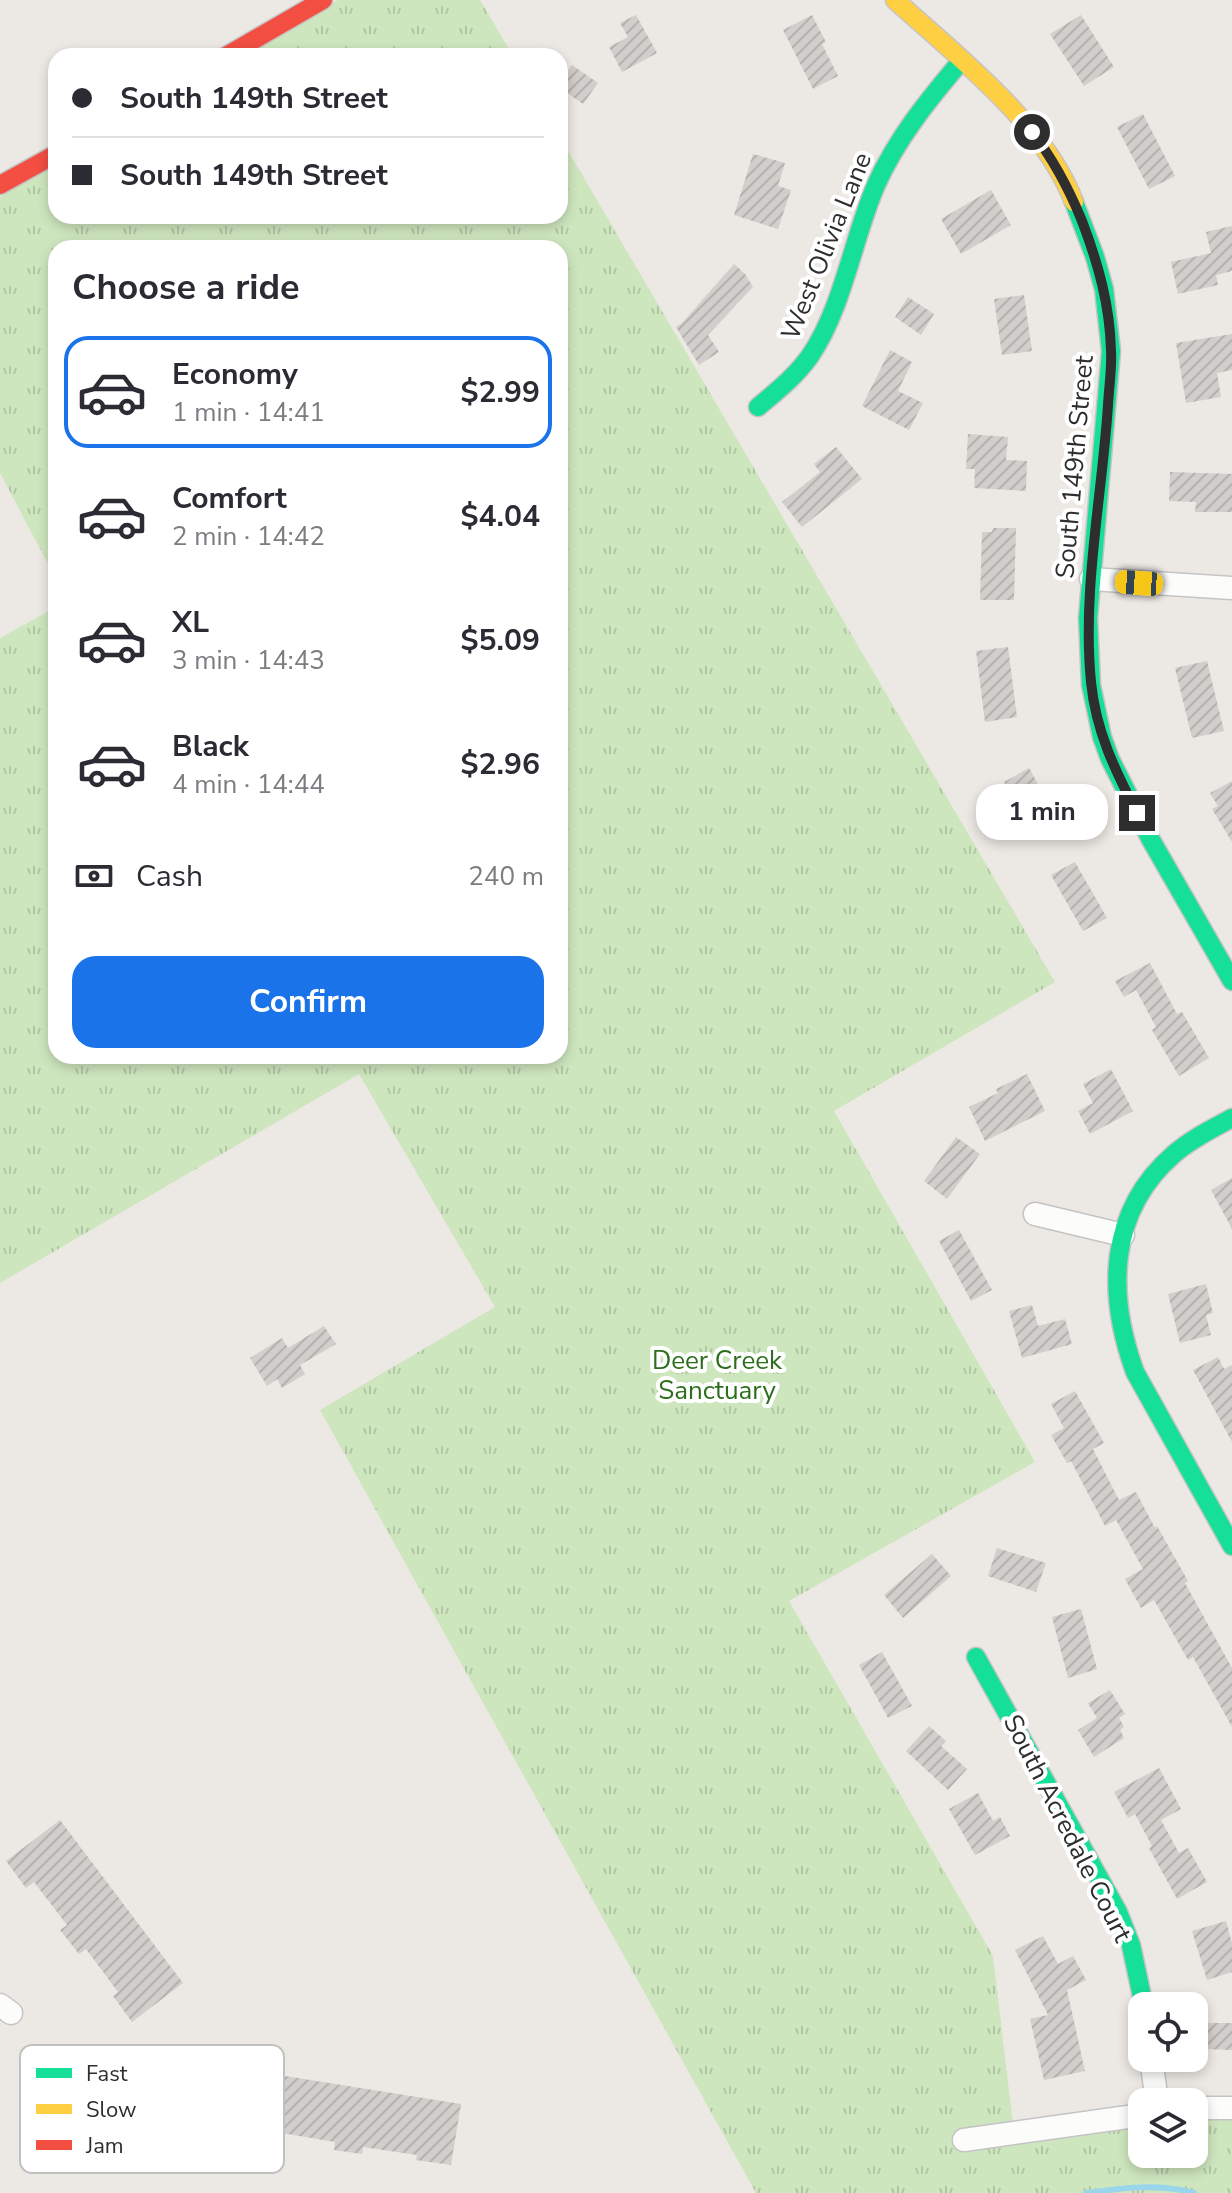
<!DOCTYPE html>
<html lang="en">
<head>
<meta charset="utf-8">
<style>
	:root { --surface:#fff; --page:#f2f2f3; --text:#2b2b33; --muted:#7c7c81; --line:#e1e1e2; --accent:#1a73e8 }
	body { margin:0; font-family:"Nunito Sans",sans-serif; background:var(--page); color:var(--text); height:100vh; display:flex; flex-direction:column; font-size:30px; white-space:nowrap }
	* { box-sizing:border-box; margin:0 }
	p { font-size:26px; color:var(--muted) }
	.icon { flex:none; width:44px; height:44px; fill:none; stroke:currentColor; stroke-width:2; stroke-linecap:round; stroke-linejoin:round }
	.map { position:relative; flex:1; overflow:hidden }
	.drawer { position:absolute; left:48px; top:240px; width:520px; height:824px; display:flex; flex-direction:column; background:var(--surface); border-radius:24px; box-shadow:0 4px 12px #0003 }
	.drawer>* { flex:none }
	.top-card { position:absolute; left:48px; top:48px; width:520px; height:176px; border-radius:24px; box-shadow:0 4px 12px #0003; display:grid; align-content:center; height:176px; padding:0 24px; background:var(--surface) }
	.fabs { position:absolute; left:1128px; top:1992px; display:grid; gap:16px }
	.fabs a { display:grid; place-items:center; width:80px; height:80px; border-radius:16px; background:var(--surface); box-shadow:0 4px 12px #0003; font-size:40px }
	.end { position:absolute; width:36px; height:36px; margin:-18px; border:10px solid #2e2e2e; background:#fff; box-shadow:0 0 0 4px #fff }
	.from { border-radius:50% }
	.bubble { position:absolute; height:56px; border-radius:24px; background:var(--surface); box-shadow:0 4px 12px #0003; font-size:26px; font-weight:700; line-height:56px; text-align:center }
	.car { position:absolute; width:24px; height:48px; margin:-24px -12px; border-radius:10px; box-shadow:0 0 6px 2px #0007; background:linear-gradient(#f5c518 24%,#345 0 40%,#f5c518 0 76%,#345 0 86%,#f5c518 0) }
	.top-card b { display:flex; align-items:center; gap:28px; height:76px; font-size:30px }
	.top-card b+b { border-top:2px solid var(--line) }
	.top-card i { width:20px; height:20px; background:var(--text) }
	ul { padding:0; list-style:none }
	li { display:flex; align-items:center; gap:24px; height:112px; margin:0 16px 12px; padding:0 8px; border:4px solid transparent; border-radius:24px }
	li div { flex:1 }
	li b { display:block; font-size:30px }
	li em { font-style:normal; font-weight:700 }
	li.on { border-color:var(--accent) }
	li>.icon { width:72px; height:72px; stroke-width:1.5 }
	h2 { padding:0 24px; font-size:36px; line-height:96px }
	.pay { display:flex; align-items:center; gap:20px; height:88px; padding:0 24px; font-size:30px }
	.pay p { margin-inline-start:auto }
	.primary-button { display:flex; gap:16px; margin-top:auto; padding:16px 24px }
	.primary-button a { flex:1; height:92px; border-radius:24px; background:var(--accent); color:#fff; font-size:32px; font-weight:700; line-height:92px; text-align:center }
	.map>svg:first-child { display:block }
	.park { fill:url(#park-tufts) }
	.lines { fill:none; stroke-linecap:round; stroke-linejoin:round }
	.stream { stroke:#99d6ec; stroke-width:6 }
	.building { fill:url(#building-hatch) }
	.street-casing { stroke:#c5c4c5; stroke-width:25 }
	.fast-casing { stroke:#c5c4c5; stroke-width:21 }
	.slow-casing { stroke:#c5c4c5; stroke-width:21 }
	.jam-casing { stroke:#c5c4c5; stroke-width:21 }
	.street { stroke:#fcfcfb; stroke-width:22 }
	.fast { stroke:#16e098; stroke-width:18 }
	.slow { stroke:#ffcf43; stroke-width:18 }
	.jam { stroke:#f24e42; stroke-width:18 }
	.route { stroke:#2e2e2e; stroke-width:10 }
	.labels { text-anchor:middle; stroke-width:8; stroke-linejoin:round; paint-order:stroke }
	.street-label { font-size:26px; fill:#2e2e2e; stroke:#fff }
	.park-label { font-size:26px; fill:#2c6e1b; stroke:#fff }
	.key { fill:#fff; stroke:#c0c0c0; stroke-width:2 }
	.key-label { font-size:22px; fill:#2e2e2e }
</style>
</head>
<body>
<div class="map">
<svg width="1232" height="2193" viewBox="0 0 1232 2193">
	<defs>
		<pattern id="park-tufts" width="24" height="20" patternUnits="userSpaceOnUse" patternTransform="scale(2)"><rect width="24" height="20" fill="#cee6be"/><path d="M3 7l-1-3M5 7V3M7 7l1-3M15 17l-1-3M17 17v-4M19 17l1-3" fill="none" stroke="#b1c6a4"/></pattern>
		<pattern id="building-hatch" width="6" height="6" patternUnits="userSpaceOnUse" patternTransform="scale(2)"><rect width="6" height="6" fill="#d1cecb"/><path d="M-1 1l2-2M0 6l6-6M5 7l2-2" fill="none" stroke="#b4b1af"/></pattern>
	</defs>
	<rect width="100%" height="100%" fill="#ece8e4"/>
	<path class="park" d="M338,0H480L513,56H242Z
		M560,137L1055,982L834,1111L1035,1462L789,1601L993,1956L1015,2141L1142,2123V2154H1194V2115H1232V2193H756L320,1410L495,1307L359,1074L0,1283V638L56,607V1056H560V248H56V579L0,473V197L56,164V216H560Z"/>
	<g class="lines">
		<path class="stream" d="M1086,2193C1122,2188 1158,2183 1194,2193"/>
	</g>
	<path class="building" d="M636,15L657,53L622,72L609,47L628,37L620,23Z
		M812,15L826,42L822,44L838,76L813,89L783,30Z
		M1081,15L1114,67L1084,86L1050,34Z
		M572,65L598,83L583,104L560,88V81Z
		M1143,114L1175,176L1149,189L1117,127Z
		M753,154L785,163L778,186L791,190L778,229L734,215Z
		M991,190L1011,225L961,254L941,219Z
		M1232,226V271L1216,275L1218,285L1178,294L1171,262L1211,253L1206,232Z
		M734,264L745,274L753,287L708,335L719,352L699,365L676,327L682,323Z
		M1024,295L1032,351L1002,355L994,299Z
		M908,297L934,314L921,335L895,317Z
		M1232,334V370L1217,373L1221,397L1186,403L1176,343Z
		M890,350L912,362L898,391L923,403L909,430L862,406Z
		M968,434L1008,437L1006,460L1027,461L1026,491L974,488L975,469H966Z
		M836,447L862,479L802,527L782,502L820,472L814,464Z
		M1170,472L1232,474V512H1195L1196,502L1169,501Z
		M993,528H1016L1014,600H980L982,532H992Z
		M1008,647L1017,717L985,722L976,651Z
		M1207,661L1224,731L1192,738L1175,668Z
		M1029,768L1054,813L1011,837L997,810L1014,800L1004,782Z
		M1232,781V842L1212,809L1218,806L1210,793Z
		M1075,862L1107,918L1083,931L1051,875Z
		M1150,963L1177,1014L1182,1012L1209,1058L1179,1076L1152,1030L1156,1027L1136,990L1124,997L1115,981Z
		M1111,1069L1133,1111L1090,1134L1078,1111L1093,1103L1083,1084Z
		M1027,1074L1045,1111L985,1141L969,1107L998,1093L996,1089Z
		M956,1137L980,1154L947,1199L924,1181Z
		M1232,1178V1229L1211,1190Z
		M959,1230L992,1290L971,1301L939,1241Z
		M1206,1284L1213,1313L1206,1315L1211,1335L1180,1343L1168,1294Z
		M1032,1305L1038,1326L1065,1319L1072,1344L1022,1358L1009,1311Z
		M324,1326L336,1344L300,1365L305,1374L282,1388L277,1379L267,1386L250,1358L282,1338L288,1348Z
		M1218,1357L1224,1369L1232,1365V1442L1193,1370Z
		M1075,1391L1104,1443L1093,1449L1119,1500L1136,1492L1155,1528L1157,1526L1188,1581L1185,1583L1232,1668V1727L1193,1657L1188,1660L1154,1600L1141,1608L1125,1579L1143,1569L1116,1520L1105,1526L1071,1461L1067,1463L1051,1435L1064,1428L1051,1404Z
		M997,1548L1046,1563L1036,1592L988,1576Z
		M932,1554L951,1576L903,1618L884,1595Z
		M1081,1609L1097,1669L1068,1678L1052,1617Z
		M882,1652L912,1706L888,1718L859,1665Z
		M1110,1690L1125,1714L1119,1718L1124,1727L1120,1730L1124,1738L1094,1757L1078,1730L1097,1718L1088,1703Z
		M929,1726L946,1741L941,1746L967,1769L948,1790L906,1751Z
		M1159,1768L1181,1809L1161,1820L1179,1853L1188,1848L1207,1882L1177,1899L1149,1848L1152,1846L1135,1814L1128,1818L1114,1792Z
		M978,1793L993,1821L1000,1817L1010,1836L975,1855L949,1809Z
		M60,1820L183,1983L132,2022L113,1996L118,1992L86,1949L79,1954L60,1930L67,1925L34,1882L26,1888L6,1861Z
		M1226,1921L1232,1943V1972L1207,1980L1192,1931Z
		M1043,1936L1058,1964L1073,1956L1086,1980L1067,1990L1085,2071L1044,2080L1030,2019L1048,2015L1015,1950Z
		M1204,2023H1232V2050L1204,2049Z
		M260,2072L461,2104L451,2165L416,2160L417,2155L363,2147L362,2154L334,2150L335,2142L282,2133L280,2143L249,2138Z"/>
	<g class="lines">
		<defs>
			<path id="street" d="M1091,579L1232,588
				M1035,1214L1123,1235
				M0,2005L11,2013
				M1151,2058L1157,2102
				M1194,2108H1232
				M964,2140L1142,2115"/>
			<path id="fast" d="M1074,202L1095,257L1104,289L1111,351L1088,618L1091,685L1102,737L1110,759L1151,840L1232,981
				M758,407C777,391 796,376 810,356C843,308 853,238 876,185C897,138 929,99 962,60
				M1232,1118C1212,1129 1191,1139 1174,1154C1107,1212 1107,1295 1135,1372L1232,1546
				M976,1657L1118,1912L1131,1945L1144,2006"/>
			<path id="slow" d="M895,0C957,56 1044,123 1074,202"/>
			<path id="jam" d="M226,56L323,0
				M0,185L56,154"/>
		</defs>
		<use href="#street" class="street-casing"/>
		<use href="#fast" class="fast-casing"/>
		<use href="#slow" class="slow-casing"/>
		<use href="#jam" class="jam-casing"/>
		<use href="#street" class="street"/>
		<use href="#fast" class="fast"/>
		<use href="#slow" class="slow"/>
		<use href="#jam" class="jam"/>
	</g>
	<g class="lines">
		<path class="route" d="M1032,132C1054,160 1069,189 1082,221C1098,263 1110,305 1111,351C1112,368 1109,387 1108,405C1102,497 1082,590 1091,682C1096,732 1115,770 1137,813"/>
	</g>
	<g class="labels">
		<g class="street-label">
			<text transform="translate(826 246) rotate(-68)" y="9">West Olivia Lane</text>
			<text transform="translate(1074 467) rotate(-85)" y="9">South 149th Street</text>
			<text transform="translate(1068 1828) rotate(63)" y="9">South Acredale Court</text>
		</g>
		<g class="park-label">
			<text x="717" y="1369">Deer Creek<tspan x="717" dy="30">Sanctuary</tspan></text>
		</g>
	</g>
	<rect x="20" y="2045" width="264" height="128" rx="12" class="key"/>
	<rect x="36" y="2068" width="36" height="10" fill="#16e098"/>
	<rect x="36" y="2104" width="36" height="10" fill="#ffcf43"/>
	<rect x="36" y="2140" width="36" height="10" fill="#f24e42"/>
	<g class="key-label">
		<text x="86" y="2081">Fast</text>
		<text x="86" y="2117">Slow</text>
		<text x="86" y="2153">Jam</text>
	</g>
</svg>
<div class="fabs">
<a><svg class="icon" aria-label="locate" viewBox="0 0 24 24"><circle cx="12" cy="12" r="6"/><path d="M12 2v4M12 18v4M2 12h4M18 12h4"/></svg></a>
<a><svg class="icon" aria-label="layers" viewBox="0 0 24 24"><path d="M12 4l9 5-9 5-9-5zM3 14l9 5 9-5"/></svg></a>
</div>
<i class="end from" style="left:1032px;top:132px"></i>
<i class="end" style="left:1137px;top:813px"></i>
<div class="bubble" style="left:976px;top:784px;width:132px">1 min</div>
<i class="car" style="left:1139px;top:583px;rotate:274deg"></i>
<div class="top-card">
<b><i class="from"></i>South 149th Street</b>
<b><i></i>South 149th Street</b>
</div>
<section class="drawer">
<h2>Choose a ride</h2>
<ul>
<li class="on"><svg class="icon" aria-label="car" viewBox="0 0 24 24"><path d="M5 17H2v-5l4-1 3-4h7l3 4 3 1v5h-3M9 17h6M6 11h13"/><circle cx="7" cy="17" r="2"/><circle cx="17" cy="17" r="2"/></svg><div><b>Economy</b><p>1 min · 14:41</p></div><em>$2.99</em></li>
<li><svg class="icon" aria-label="car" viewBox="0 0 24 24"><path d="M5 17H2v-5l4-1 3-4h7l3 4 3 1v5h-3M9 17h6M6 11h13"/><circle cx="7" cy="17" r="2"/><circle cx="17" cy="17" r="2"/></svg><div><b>Comfort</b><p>2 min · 14:42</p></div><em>$4.04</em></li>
<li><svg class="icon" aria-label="car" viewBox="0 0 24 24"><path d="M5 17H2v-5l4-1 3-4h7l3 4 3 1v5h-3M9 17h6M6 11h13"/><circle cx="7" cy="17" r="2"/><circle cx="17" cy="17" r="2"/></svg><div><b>XL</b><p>3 min · 14:43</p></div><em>$5.09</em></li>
<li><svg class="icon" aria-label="car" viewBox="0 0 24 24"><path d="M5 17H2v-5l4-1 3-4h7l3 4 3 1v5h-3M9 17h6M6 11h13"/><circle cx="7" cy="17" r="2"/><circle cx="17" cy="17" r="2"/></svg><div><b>Black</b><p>4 min · 14:44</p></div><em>$2.96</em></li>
</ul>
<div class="pay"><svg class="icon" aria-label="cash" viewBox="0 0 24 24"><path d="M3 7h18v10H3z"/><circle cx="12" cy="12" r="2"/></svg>Cash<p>240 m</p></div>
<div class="primary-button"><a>Confirm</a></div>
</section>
</div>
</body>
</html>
